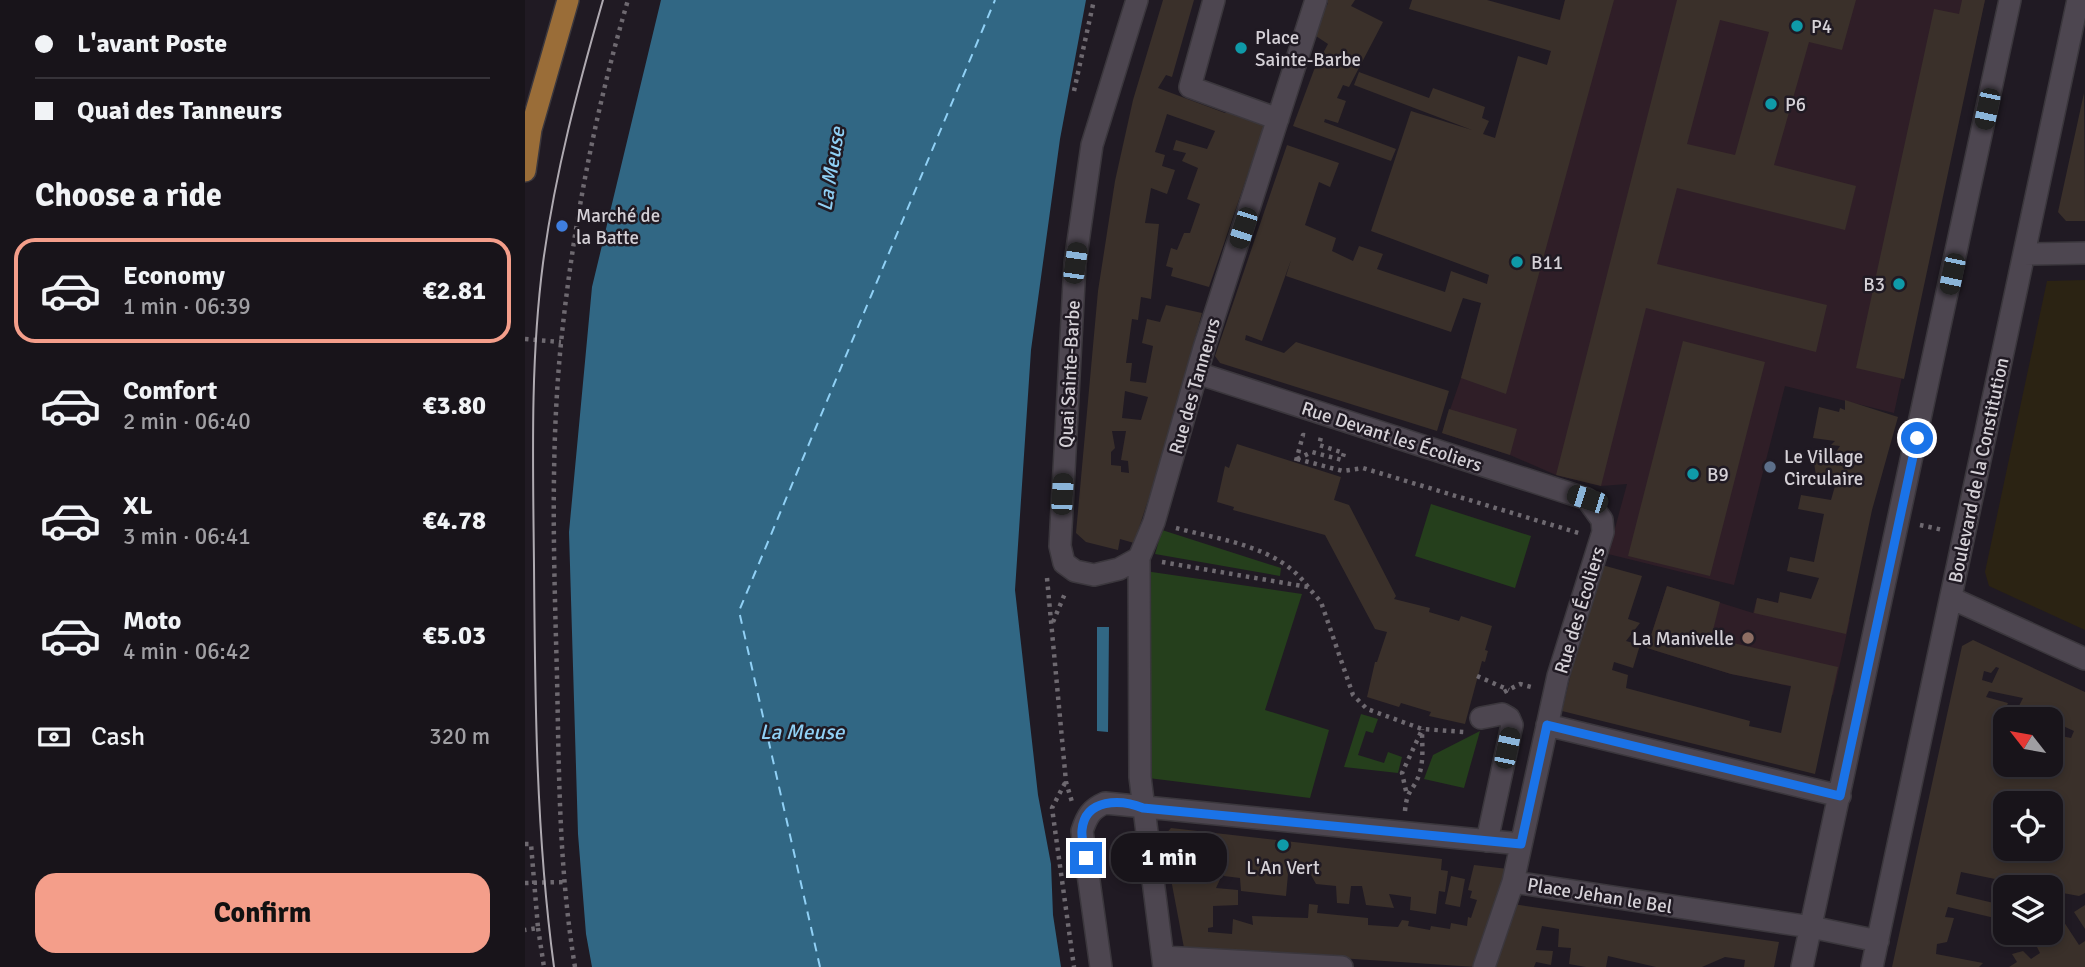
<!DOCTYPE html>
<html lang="en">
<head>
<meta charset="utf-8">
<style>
	:root { --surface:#18141a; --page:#252127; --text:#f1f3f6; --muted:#9f9ea2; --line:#363339; --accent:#f49e8a }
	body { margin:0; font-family:Signika,sans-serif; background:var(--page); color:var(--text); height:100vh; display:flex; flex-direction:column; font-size:26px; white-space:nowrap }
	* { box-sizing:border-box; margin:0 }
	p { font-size:23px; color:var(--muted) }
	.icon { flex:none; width:38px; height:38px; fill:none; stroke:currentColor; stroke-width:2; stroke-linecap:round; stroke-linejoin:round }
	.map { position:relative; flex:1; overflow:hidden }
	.side { display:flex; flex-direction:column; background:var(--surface); width:525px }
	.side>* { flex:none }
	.banner { display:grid; align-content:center; height:154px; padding:0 35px; background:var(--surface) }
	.needle { width:46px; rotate:301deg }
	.controls { position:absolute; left:1468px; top:707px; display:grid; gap:14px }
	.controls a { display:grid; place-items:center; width:70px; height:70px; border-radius:14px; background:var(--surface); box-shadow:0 4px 10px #0003,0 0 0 2px var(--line); font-size:35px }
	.end { position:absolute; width:32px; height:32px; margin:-16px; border:9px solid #1a73e8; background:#fff; box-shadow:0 0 0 4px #fff }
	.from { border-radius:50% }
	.bubble { position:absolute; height:49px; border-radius:21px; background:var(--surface); box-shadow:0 4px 10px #0003,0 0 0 2px var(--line); font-size:23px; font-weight:700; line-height:49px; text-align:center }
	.car { position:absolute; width:21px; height:42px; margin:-21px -10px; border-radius:9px; box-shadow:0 0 5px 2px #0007; background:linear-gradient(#222 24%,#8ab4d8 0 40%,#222 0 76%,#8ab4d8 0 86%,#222 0) }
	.banner b { display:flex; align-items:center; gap:24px; height:66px; font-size:26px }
	.banner b+b { border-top:2px solid var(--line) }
	.banner i { width:18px; height:18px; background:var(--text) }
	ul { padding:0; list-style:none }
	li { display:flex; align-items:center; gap:21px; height:105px; margin:0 14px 10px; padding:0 21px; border:4px solid transparent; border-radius:21px }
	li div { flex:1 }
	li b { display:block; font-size:26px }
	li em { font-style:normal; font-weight:700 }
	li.on { border-color:var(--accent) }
	li>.icon { width:63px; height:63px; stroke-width:1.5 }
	h2 { padding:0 35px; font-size:32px; line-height:84px }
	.pay { display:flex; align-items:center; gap:18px; height:77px; padding:0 35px; font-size:26px }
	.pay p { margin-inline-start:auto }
	.primary-button { display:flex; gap:14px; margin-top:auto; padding:14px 35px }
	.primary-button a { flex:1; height:80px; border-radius:21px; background:var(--accent); color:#111; font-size:28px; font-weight:700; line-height:80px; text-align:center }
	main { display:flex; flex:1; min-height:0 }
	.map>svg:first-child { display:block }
	.commercial { fill:#2b2313 }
	.education { fill:#2f1e27 }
	.green { fill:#253f1c }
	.water { fill:#316784 }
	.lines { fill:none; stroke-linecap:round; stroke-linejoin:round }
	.ferry { stroke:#90d0f5; stroke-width:2; stroke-dasharray:9 7; stroke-linecap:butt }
	.building { fill:#3a302a; fill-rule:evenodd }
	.minor-casing { stroke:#3b373d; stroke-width:24 }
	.major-casing { stroke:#3b373d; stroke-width:24 }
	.path { stroke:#6e6970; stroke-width:4.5; stroke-dasharray:3.5 5; stroke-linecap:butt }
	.minor { stroke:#4d4650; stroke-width:21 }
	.major { stroke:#9a6d38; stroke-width:21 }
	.tram { stroke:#afaab1; stroke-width:2 }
	.route { stroke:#1a73e8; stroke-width:9 }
	.culture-dot { fill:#0f9aa8; stroke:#201a23; stroke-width:2.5 }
	.shop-dot { fill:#3f7fe0; stroke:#201a23; stroke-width:2.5 }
	.service-dot { fill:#5c6f8a; stroke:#201a23; stroke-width:2.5 }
	.education-dot { fill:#8d6e63; stroke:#201a23; stroke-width:2.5 }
	.labels { text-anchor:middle; stroke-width:5; stroke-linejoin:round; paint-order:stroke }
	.poi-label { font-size:19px; fill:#d5d1d7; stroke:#201a23; text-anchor:start }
	.street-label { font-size:19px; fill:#d5d1d7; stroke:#201a23 }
	.water-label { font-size:21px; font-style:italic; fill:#90d0f5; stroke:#201a23 }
</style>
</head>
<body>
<main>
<section class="side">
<div class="banner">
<b><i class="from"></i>L'avant Poste</b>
<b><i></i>Quai des Tanneurs</b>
</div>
<h2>Choose a ride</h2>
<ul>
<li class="on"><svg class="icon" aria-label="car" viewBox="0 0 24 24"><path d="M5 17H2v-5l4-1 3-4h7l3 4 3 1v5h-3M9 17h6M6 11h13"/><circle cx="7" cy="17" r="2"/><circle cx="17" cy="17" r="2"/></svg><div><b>Economy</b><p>1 min · 06:39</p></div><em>€2.81</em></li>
<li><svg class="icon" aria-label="car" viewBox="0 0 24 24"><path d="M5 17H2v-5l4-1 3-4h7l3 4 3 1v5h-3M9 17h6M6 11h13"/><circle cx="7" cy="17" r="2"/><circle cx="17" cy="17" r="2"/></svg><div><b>Comfort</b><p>2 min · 06:40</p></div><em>€3.80</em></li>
<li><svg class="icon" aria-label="car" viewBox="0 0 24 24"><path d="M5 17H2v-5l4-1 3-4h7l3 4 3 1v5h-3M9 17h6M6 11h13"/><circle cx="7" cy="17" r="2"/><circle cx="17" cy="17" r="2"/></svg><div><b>XL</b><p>3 min · 06:41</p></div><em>€4.78</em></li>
<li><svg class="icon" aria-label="car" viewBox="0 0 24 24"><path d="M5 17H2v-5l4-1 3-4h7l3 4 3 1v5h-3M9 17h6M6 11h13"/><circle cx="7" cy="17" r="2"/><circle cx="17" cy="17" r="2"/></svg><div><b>Moto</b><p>4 min · 06:42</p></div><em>€5.03</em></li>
</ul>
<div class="pay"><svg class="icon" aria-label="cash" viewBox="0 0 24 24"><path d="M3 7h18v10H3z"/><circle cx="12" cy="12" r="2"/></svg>Cash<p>320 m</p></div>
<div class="primary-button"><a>Confirm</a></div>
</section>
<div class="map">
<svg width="1560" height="967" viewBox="0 0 1560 967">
	<rect width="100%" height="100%" fill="#201a23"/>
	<path class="commercial" d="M1560,280V630L1464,586L1460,572L1522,281Z"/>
	<path class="education" d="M1040,0H1460L1369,413L1260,386L1209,585L1083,554L1102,484L1076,486L1031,475L985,455L917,433L936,378Z
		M1142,586L1228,613L1232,598L1325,619L1308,695L1206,674L1122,648Z"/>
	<path class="green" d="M906,504L1006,536L990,588L890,556Z
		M637,530L756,568L755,576L630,554Z
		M613,570L777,594L740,710L804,730L785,798L615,777Z
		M836,714L853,719L848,733L841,731L833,755L859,763L863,752L877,757L873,773L819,767Z
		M955,731L939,788L899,779L908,755Z"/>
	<path class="water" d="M136,0H561L535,139L506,350L490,590L513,795L526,864L528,915L536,967H67L61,934L53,834L44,532L67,287Z
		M572,627H584L583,732L572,731Z"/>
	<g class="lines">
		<path class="ferry" d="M295,967L214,611L470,0"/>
	</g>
	<path class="building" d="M638,0H669L647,77L641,75L633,88L700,113L708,110L736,121L739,127L684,287L646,276L648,268L641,266L646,248L652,250L659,233H665L675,204L662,199L673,168L657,161L661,153L648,150L651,140L682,149L690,131L642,114L630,152L640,155L637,166L650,170L642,194L626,188L620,223L634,224L626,299L616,297L613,320L607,319L601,363H607L605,381L621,383L628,346L617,343L622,319L635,322L641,305L677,313L635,464L609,543L595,539L593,550L561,542L551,533L573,291L590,181L608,100ZM600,391L623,397L616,420L597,418ZM587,431H601L596,460L603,461L604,473L596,472V466L586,465V452L590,448Z
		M799,0H830L826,6L858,22L824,87L818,85L812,98L821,101L813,123L800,119L799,122L871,149L866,161L768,126L789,70L803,44L788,34L803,3Z
		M887,0H962L1035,20L1040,0H1089L981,394L936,378L956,303L938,298L926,332L761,276L766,260L737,341L721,335L720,340L759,353L771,342L924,391L912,431L695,363L690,356L762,145L814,163L805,187L794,182L780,225L811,238L807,251L828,261L834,246L858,254L852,269L920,292L926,271L962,284L964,275L846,231L886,111L947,130L829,85L834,72L904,98L908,88L960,107L957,118L964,121L958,134L970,138L993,56L1022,65L1026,51L884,9Z
		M1152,0H1331L1317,50L1284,42L1249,165L1331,186L1320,230L1152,188L1132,264L1302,305L1291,352L1121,308L1076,486L1031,475ZM1195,20L1244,32L1210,155L1162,144Z
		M1437,0H1460L1379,379L1331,368L1409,9L1434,14Z
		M1559,93L1560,221H1541L1533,212Z
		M1158,341L1240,362L1185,576L1103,556Z
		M1320,400L1373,417L1347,510L1321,634L1229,613L1232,598L1253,603L1255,592L1286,599L1294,578L1262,571L1265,557L1289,562L1299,514L1273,509L1276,495L1306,500L1312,479L1291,475L1288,457L1317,466L1318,455L1311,452L1315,446L1306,445L1310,441L1288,438L1294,407L1314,412L1315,408L1320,410Z
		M924,409L992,429L985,455L917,433Z
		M712,444L816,477L809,500L824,505L871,596L869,599L905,608L904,612L934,621L936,616L967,626L960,650L963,651L960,662L957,661L940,724L904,716L906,712L876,703L874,707L842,697L850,662H852L862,632L850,629L800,535L708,510L709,507L692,502L700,466L704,468Z
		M1077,565L1117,576L1103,619L1115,623L1101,641L1115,645L1108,668L1089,662L1087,670L1103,675L1101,688L1225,721L1224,726L1256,733L1266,686L1206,674L1122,648L1142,586L1195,602L1186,638L1313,667L1290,774L1037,711L1057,627Z
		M1448,640L1560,692V893L1554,896L1527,891L1540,910L1537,919L1554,945L1560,941V967H1484L1492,962L1487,954L1498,951L1506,959L1515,953L1512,947L1521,940L1517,935L1526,933V887H1509L1436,872L1431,894L1477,905L1474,919L1423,907L1420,917L1429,918L1422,942L1412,944L1411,954L1458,963L1454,967H1367L1437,646ZM1471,667L1474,668L1467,683L1457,680L1459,671L1466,673ZM1464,691L1498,698L1494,706L1549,731L1546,738L1526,734V765H1480V726L1474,724L1483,703L1461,697ZM1480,803H1526V849H1480Z
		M646,828L917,859L916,870L923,871L920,892L914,891L911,914L885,910L886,897L864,894L869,908L841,905L837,886H826L824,904L812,903L811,886L791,884L786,875L763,874L761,896L716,891L715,878L699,876V869L683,867L682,876L696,877L691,888L713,890V905L688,906V927L683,928V932L707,934L708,919L728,925L727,916L783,918L784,904L793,905L792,913L843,918V925L873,927L877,920L884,921L883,926L905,930L906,926L925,929L926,923L942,926L943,917L946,918L952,900L945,898L947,891L943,890L949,865L983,869L951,967L659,948L638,837Z
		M926,876L940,879L935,907L920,904Z
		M988,904L1021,909L1254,942L1249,967H1219L1220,960L1200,957L1177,967H1131L1083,956L1081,967H1061L1044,964L1046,948L1033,947L1034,929L1017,926L1011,950L1028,951L1026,965L1011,962L1009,967H967Z
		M1560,905V929L1549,912Z"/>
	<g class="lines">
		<defs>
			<path id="minor" d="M612,0L567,145L550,263L535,546L539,563L550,571L569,575L594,569L614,558L629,522L679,348L791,0
				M689,0L665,87L753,119
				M1500,254L1560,253
				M672,373L1062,499L1077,520L1078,532L1033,676L988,882L959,967
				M614,558L615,777L639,967
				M1426,598L1560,659
				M956,718L977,714L984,718L987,725L962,841
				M1022,725L1315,796
				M988,882L1286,927L1353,941
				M638,957L817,967
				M576,967L557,831C562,816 566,809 580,803L996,844
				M1277,967L1485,0
				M1347,967L1553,0"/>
			<path id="major" d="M0,171L6,129L43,0"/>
		</defs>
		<use href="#minor" class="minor-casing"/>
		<use href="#major" class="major-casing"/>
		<path class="path" d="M549,91L569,0
			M0,339L36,342
			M772,459L818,471L838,468L1057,534
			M772,459L787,452L817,460L819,453L794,445L796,437
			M771,461L778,435L784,436
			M1395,525L1418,530
			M651,528C696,540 754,546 783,587
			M637,562L783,587L796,602L828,695L842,709L897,729L939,732
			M522,578L541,782L547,802
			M528,622L541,591
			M952,676L984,690
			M979,692L995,684L1010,688
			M540,783L527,808L549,967
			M881,791L877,773L896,732
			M880,811C882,788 888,792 894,775C899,761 897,744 897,729
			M0,844H6L13,928L0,930
			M0,883L39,882
			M13,928L19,967
			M50,967C34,871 34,774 32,676C29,565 25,454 36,343C48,226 70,112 103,0"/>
		<use href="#minor" class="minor"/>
		<use href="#major" class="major"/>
		<path class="tram" d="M29,967C11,834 10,699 9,565C8,465 5,363 18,263C30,173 53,87 78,0"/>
	</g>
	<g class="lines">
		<path class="route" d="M561,858C560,849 556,839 557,830C560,798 596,799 618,808L996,844L1022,725L1315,796L1392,438"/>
	</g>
	<g class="culture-dot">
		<circle cx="1272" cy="26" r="7"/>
		<circle cx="716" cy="48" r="7"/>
		<circle cx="1246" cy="104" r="7"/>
		<circle cx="992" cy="262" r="7"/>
		<circle cx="1374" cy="284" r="7"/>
		<circle cx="1168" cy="474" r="7"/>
		<circle cx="758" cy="845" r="7"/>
	</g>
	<circle class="shop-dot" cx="37" cy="226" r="7"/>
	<circle class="service-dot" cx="1245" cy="467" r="7"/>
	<circle class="education-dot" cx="1223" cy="638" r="7"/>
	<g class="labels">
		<g class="poi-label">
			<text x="1286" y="33">P4</text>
			<text x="730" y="44">Place<tspan x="730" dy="22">Sainte-Barbe</tspan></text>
			<text x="1260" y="111">P6</text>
			<text x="51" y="222">Marché de<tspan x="51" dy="22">la Batte</tspan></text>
			<text x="1006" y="269">B11</text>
			<text x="1360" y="291" text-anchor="end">B3</text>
			<text x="1259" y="463">Le Village<tspan x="1259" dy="22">Circulaire</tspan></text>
			<text x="1182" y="481">B9</text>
			<text x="1209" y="645" text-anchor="end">La Manivelle</text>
			<text x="758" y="874" text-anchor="middle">L'An Vert</text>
		</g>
		<g class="street-label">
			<text transform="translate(544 374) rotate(-87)" y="7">Quai Sainte-Barbe</text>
			<text transform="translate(669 386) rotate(-74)" y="7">Rue des Tanneurs</text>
			<text transform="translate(867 436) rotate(18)" y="7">Rue Devant les Écoliers</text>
			<text transform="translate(1453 470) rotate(-78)" y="7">Boulevard de la Constitution</text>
			<text transform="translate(1054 610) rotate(-73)" y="7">Rue des Écoliers</text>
			<text transform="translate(1075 895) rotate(9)" y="7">Place Jehan le Bel</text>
		</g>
		<g class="water-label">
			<text transform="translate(306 169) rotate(-81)" y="7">La Meuse</text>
			<text x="277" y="739">La Meuse</text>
		</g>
	</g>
</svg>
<div class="controls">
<a><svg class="needle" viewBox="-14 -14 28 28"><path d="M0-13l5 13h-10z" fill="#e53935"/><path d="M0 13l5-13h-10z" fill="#9f9ea2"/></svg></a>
<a><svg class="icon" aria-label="locate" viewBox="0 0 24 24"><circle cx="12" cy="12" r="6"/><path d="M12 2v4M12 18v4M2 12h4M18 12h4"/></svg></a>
<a><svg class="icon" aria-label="layers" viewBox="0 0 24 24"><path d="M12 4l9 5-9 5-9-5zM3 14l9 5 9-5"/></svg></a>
</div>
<i class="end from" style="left:1392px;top:438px"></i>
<i class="end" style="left:561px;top:858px"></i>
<div class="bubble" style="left:586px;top:833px;width:116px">1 min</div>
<i class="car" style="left:1462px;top:109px;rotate:192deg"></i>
<i class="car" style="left:718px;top:228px;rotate:198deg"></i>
<i class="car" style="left:550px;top:263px;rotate:8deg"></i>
<i class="car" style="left:1427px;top:274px;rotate:192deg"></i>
<i class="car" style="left:537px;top:494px;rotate:3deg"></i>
<i class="car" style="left:1062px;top:499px;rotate:288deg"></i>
<i class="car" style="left:982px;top:748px;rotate:12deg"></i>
</div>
</main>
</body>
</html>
